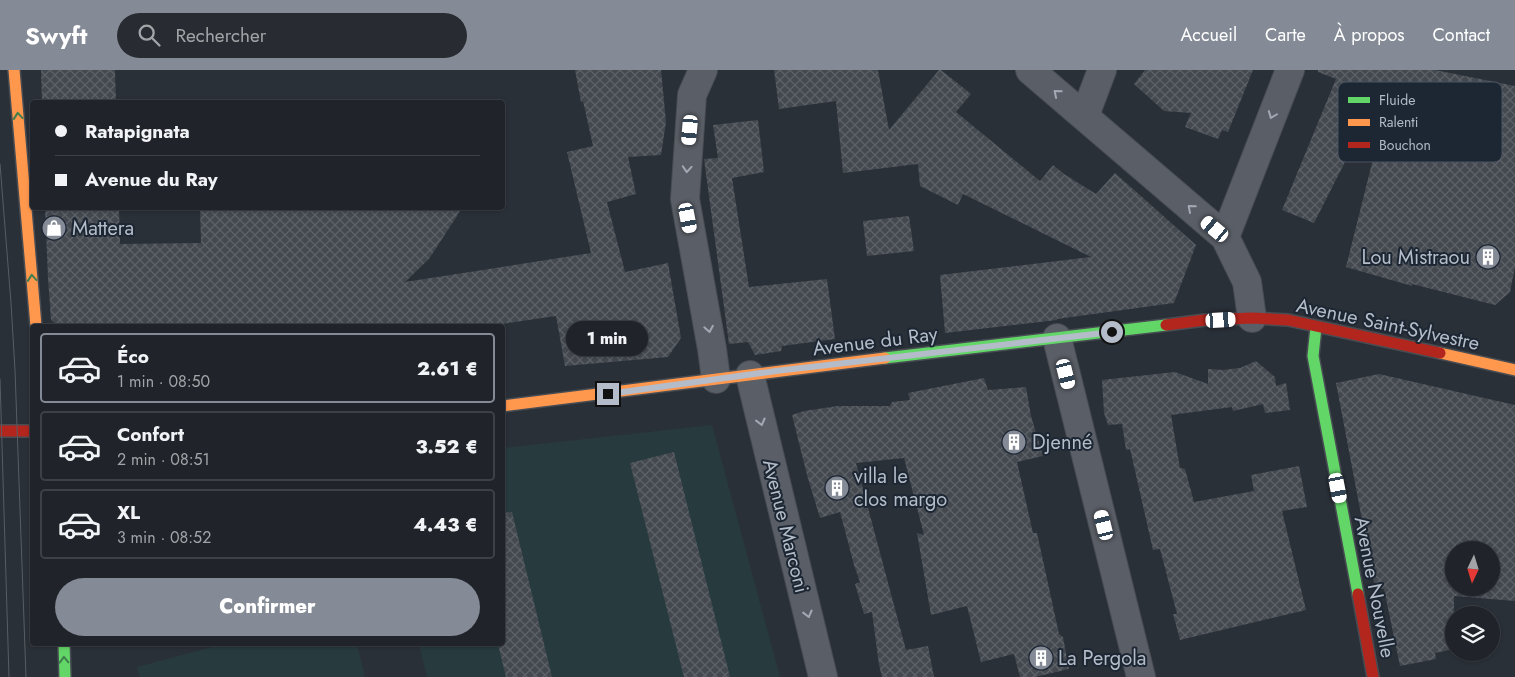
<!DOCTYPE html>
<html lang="fr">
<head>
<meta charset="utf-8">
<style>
	:root { --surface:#20242a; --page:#282c32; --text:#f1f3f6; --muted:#a2a4a8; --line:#3d4147; --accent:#848b96 }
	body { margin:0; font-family:Jost,sans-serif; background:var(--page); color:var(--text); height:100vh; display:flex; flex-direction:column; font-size:19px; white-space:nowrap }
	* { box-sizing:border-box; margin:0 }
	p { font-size:16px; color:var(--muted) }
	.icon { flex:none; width:28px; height:28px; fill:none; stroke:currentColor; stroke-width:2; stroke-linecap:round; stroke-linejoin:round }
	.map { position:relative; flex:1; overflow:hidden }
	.sheet { position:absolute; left:30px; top:254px; width:475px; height:322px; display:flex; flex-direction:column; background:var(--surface); border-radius:5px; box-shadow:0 1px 4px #0004,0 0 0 1px var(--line) }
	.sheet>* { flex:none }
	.banner { position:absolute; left:30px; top:30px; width:475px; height:110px; border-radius:5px; box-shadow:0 1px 4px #0004,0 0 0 1px var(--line); display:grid; align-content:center; height:110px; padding:0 25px; background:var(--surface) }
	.needle { width:32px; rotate:184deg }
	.controls { position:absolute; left:1445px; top:471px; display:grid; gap:10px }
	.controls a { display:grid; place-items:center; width:55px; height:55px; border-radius:50%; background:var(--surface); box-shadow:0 1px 4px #0004,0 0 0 1px var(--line); font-size:25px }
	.end { position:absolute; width:22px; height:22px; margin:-11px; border:6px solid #b4bcc9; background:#111; box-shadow:0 0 0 2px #111 }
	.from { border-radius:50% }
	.bubble { position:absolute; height:35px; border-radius:18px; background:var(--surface); box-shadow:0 1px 4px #0004,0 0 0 1px var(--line); font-size:16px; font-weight:800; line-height:35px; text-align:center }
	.car { position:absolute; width:15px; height:30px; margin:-15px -8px; border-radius:6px; box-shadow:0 0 4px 1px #0007; background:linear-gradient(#fff 24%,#345 0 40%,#fff 0 76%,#345 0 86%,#fff 0) }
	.banner b { display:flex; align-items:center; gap:18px; height:48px; font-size:19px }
	.banner b+b { border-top:1px solid var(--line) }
	.banner i { width:12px; height:12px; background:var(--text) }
	ul { padding:9px 0 0; list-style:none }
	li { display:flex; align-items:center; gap:15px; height:70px; margin:0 10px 8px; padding:0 15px; border:2px solid var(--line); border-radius:5px }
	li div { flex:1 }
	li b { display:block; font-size:19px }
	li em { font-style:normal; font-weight:800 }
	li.selected { border-color:var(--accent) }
	li>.icon { width:45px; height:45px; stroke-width:1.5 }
	.cta { display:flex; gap:10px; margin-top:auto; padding:10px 25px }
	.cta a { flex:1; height:58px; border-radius:30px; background:var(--accent); color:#fff; font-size:20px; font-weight:800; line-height:58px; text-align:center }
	header { display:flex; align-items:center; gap:30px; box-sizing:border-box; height:70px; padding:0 25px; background:var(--accent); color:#fff }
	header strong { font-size:24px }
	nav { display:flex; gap:28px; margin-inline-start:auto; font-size:18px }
	.search { width:350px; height:45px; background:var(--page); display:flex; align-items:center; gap:12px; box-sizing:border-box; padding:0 18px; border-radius:28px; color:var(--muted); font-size:19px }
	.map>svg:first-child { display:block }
	.green { fill:#273a3e }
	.building { fill:url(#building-cross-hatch); fill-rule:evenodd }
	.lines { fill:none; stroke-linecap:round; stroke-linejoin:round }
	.street-casing { stroke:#484c53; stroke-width:30 }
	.fast-casing { stroke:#484c53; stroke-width:14 }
	.slow-casing { stroke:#484c53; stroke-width:14 }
	.jam-casing { stroke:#484c53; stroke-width:14 }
	.street { stroke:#5a5e66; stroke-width:28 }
	.fast { stroke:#63d668; stroke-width:11 }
	.slow { stroke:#ff974d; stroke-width:11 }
	.jam { stroke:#b3261e; stroke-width:11 }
	.tram { stroke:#595d64; stroke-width:1 }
	.oneway { stroke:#a2a9b5 }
	.oneway2 { stroke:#407e4e }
	.route { stroke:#b4bcc9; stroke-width:6 }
	.labels { text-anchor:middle; stroke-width:4; stroke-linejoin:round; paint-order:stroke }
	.poi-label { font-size:20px; fill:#b4bcc9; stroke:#1d2633; text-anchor:start }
	.street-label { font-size:20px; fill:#b4bcc9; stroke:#1d2633 }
	.key { fill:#1d2633; stroke:#4a5360; stroke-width:1 }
	.key-label { font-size:14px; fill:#b4bcc9 }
</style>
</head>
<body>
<header>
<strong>Swyft</strong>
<div class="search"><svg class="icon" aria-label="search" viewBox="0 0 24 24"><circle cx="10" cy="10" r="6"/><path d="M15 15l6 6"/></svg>Rechercher</div>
<nav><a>Accueil</a><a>Carte</a><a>À propos</a><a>Contact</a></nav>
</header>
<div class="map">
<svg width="1515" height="607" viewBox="0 0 1515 607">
	<defs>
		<pattern id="building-cross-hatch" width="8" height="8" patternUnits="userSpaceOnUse" patternTransform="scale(1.25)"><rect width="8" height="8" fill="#444950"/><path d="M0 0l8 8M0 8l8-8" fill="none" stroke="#5d6168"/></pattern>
	</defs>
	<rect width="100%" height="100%" fill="#2a3038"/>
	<path class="green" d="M712,355L780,607H427L419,574H502L503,378Z
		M224,574H357L365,607H140L137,597Z"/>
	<path class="building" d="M41,0H115L116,32H42Z
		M575,0H661L666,52L661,85L628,87L636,124L607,132L625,202L668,193L681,268L668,287L565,296L556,246L488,256H58L51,250L48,208L45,138H119L120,174L201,173L200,138H462L429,189L405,212L591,183L567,82L593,76L583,31L581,32Z
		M774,0H878L889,60L939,0H941L971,24L956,42L1040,111L1053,95L1064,104L1096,124L1115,103L1196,175L1174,233L1057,249V250L945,263L940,205L1091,187L963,124L958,135L920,116L918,94L843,103L836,31L779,39Z
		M1145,0H1253L1228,62L1222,60L1218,69L1185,57L1191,43L1164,41L1134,14Z
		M1318,0H1435L1515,16V197L1510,222L1495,235L1412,214V216L1346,197L1388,29L1379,25L1314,153L1282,140L1336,9L1318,2Z
		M758,50L764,102L732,108L749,217L827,209L835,269L782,276L781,281L755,285L748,272L729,274L704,89L718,88L713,55Z
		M909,146L914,181L867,186L863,151Z
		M1256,291L1275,307L1276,316L1286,313L1290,340L1265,343L1263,334L1233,341L1232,337L1171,345L1180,398L1185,399L1194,432L1254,421L1251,405L1299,396L1307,437L1282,441L1306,540L1180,570L1173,544H1177L1160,479L1153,480L1130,379L1126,380L1122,354L1108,355L1104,343L1102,310L1175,302L1208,314V299L1223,300L1240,298Z
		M1379,304L1515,335V531L1454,526V579L1435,583L1436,589L1400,596L1384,519L1375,518L1336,313ZM1454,480H1491V518H1454Z
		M984,308L988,320L1026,317L1031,346L1043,386L1017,392L1033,463H1037L1059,564L1063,567L1069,599L1035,607H1020L1014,584L981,592L967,536L931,545L917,463L924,465L904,388L856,393L906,580L928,576L934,607H882L879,595L872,542L864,544L855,514L860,512L854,495L840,442L820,448L807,405L792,345L804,341L838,336H890L892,332L910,330L908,323Z
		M674,382L730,607H684L630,393Z
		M512,442L552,607H506L498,574H502V443Z"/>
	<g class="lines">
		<defs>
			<path id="street" d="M703,0L692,25L685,129L712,279L716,309
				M1030,0L1225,167L1247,212L1252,248
				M1085,45L1102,0
				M1225,167L1290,0
				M1057,268L1141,607
				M750,305L823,607"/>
			<path id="fast" d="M1316,257L1313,286L1358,524
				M885,288L1166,255
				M64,574L65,607"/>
			<path id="slow" d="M14,0L36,256
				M1440,283L1515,300
				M502,336L885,288"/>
			<path id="jam" d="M1166,255L1205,250L1252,248L1288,250L1440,283
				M0,361H32
				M1358,524L1373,607"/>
		</defs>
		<use href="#street" class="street-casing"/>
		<use href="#fast" class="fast-casing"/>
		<use href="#slow" class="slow-casing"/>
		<use href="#jam" class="jam-casing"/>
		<use href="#street" class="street"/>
		<use href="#fast" class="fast"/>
		<use href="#slow" class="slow"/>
		<use href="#jam" class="jam"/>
		<path class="tram" d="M0,94L11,233L15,300L26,607
			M0,309L9,607"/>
	</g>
	<defs><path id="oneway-chevron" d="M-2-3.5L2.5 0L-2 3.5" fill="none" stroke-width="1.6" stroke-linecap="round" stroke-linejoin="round" transform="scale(1.25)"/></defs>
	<g class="oneway">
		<use href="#oneway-chevron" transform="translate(1057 23) rotate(-140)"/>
		<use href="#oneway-chevron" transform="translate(1272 45) rotate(111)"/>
		<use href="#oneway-chevron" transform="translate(687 99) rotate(94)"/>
		<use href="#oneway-chevron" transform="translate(1191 138) rotate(-139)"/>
		<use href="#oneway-chevron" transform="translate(709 259) rotate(80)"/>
		<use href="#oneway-chevron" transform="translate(761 352) rotate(76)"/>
		<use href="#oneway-chevron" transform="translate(808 544) rotate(76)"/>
	</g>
	<g class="oneway2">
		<use href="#oneway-chevron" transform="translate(18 46) rotate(-95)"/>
		<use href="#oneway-chevron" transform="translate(32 208) rotate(-95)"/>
		<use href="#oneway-chevron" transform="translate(64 590) rotate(-92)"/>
	</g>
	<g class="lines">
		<path class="route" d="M608,324L776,301L1112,262"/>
	</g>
	<defs>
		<symbol id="shop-disc" viewBox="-11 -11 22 22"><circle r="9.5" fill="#848b96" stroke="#1d2633"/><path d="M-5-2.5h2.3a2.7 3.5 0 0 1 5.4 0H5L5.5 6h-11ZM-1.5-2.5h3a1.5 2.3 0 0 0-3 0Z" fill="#fff"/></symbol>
		<symbol id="building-disc" viewBox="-11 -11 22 22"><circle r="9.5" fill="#848b96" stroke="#1d2633"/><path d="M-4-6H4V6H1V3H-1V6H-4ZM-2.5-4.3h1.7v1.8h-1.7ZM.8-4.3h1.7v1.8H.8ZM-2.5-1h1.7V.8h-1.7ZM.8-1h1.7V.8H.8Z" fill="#fff"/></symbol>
	</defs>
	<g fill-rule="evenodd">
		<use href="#shop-disc" x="40" y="144" width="28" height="28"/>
		<use href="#building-disc" x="1474" y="173" width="28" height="28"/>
		<use href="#building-disc" x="1000" y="358" width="28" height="28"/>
		<use href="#building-disc" x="823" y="404" width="28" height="28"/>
		<use href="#building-disc" x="1027" y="574" width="28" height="28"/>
	</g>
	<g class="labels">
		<g class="poi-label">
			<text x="72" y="165">Mattera</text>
			<text x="1470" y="194" text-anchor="end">Lou Mistraou</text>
			<text x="1032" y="379">Djenné</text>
			<text x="854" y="413">villa le<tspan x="854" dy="23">clos margo</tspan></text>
			<text x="1058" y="595">La Pergola</text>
		</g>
		<g class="street-label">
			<text transform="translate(1388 254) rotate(12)" y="7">Avenue Saint-Sylvestre</text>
			<text transform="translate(875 271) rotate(-7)" y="7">Avenue du Ray</text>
			<text transform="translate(786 456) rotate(76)" y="7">Avenue Marconi</text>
			<text transform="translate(1375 517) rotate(79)" y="7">Avenue Nouvelle</text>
		</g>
	</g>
	<rect x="1338" y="12" width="164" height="80" rx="8" class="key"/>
	<rect x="1348" y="27" width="22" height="6" fill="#63d668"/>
	<rect x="1348" y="49" width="22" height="7" fill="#ff974d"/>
	<rect x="1348" y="72" width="22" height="6" fill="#b3261e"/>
	<g class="key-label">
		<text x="1379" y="35">Fluide</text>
		<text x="1379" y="57">Ralenti</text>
		<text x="1379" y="80">Bouchon</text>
	</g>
</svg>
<div class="controls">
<a><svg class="needle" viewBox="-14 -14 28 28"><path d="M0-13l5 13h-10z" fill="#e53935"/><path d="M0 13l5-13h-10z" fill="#a2a4a8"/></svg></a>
<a><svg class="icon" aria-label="layers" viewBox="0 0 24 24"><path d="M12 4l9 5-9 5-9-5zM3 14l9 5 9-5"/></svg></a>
</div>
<i class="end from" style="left:1112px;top:262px"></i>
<i class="end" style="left:608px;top:324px"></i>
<div class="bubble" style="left:566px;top:251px;width:82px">1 min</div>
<i class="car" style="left:690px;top:60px;rotate:185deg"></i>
<i class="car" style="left:688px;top:148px;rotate:169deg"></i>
<i class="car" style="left:1215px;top:159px;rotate:310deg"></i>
<i class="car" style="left:1221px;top:250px;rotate:87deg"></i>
<i class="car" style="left:1066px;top:304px;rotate:166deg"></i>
<i class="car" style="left:1338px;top:418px;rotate:169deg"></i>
<i class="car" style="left:1104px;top:455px;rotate:346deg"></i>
<div class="banner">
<b><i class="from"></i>Ratapignata</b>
<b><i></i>Avenue du Ray</b>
</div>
<section class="sheet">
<ul>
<li class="selected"><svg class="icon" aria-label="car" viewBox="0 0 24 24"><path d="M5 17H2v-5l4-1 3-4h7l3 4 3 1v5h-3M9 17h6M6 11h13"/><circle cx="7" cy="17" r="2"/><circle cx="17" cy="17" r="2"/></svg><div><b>Éco</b><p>1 min · 08:50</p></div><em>2.61 €</em></li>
<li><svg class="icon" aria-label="car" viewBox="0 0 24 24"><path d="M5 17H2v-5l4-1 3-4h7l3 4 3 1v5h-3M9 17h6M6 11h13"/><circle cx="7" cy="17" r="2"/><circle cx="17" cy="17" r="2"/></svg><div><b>Confort</b><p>2 min · 08:51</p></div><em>3.52 €</em></li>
<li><svg class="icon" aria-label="car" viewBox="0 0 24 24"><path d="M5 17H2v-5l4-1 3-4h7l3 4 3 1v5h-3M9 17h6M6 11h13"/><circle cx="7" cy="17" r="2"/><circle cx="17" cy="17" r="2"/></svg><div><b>XL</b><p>3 min · 08:52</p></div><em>4.43 €</em></li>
</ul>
<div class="cta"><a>Confirmer</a></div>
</section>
</div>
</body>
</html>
